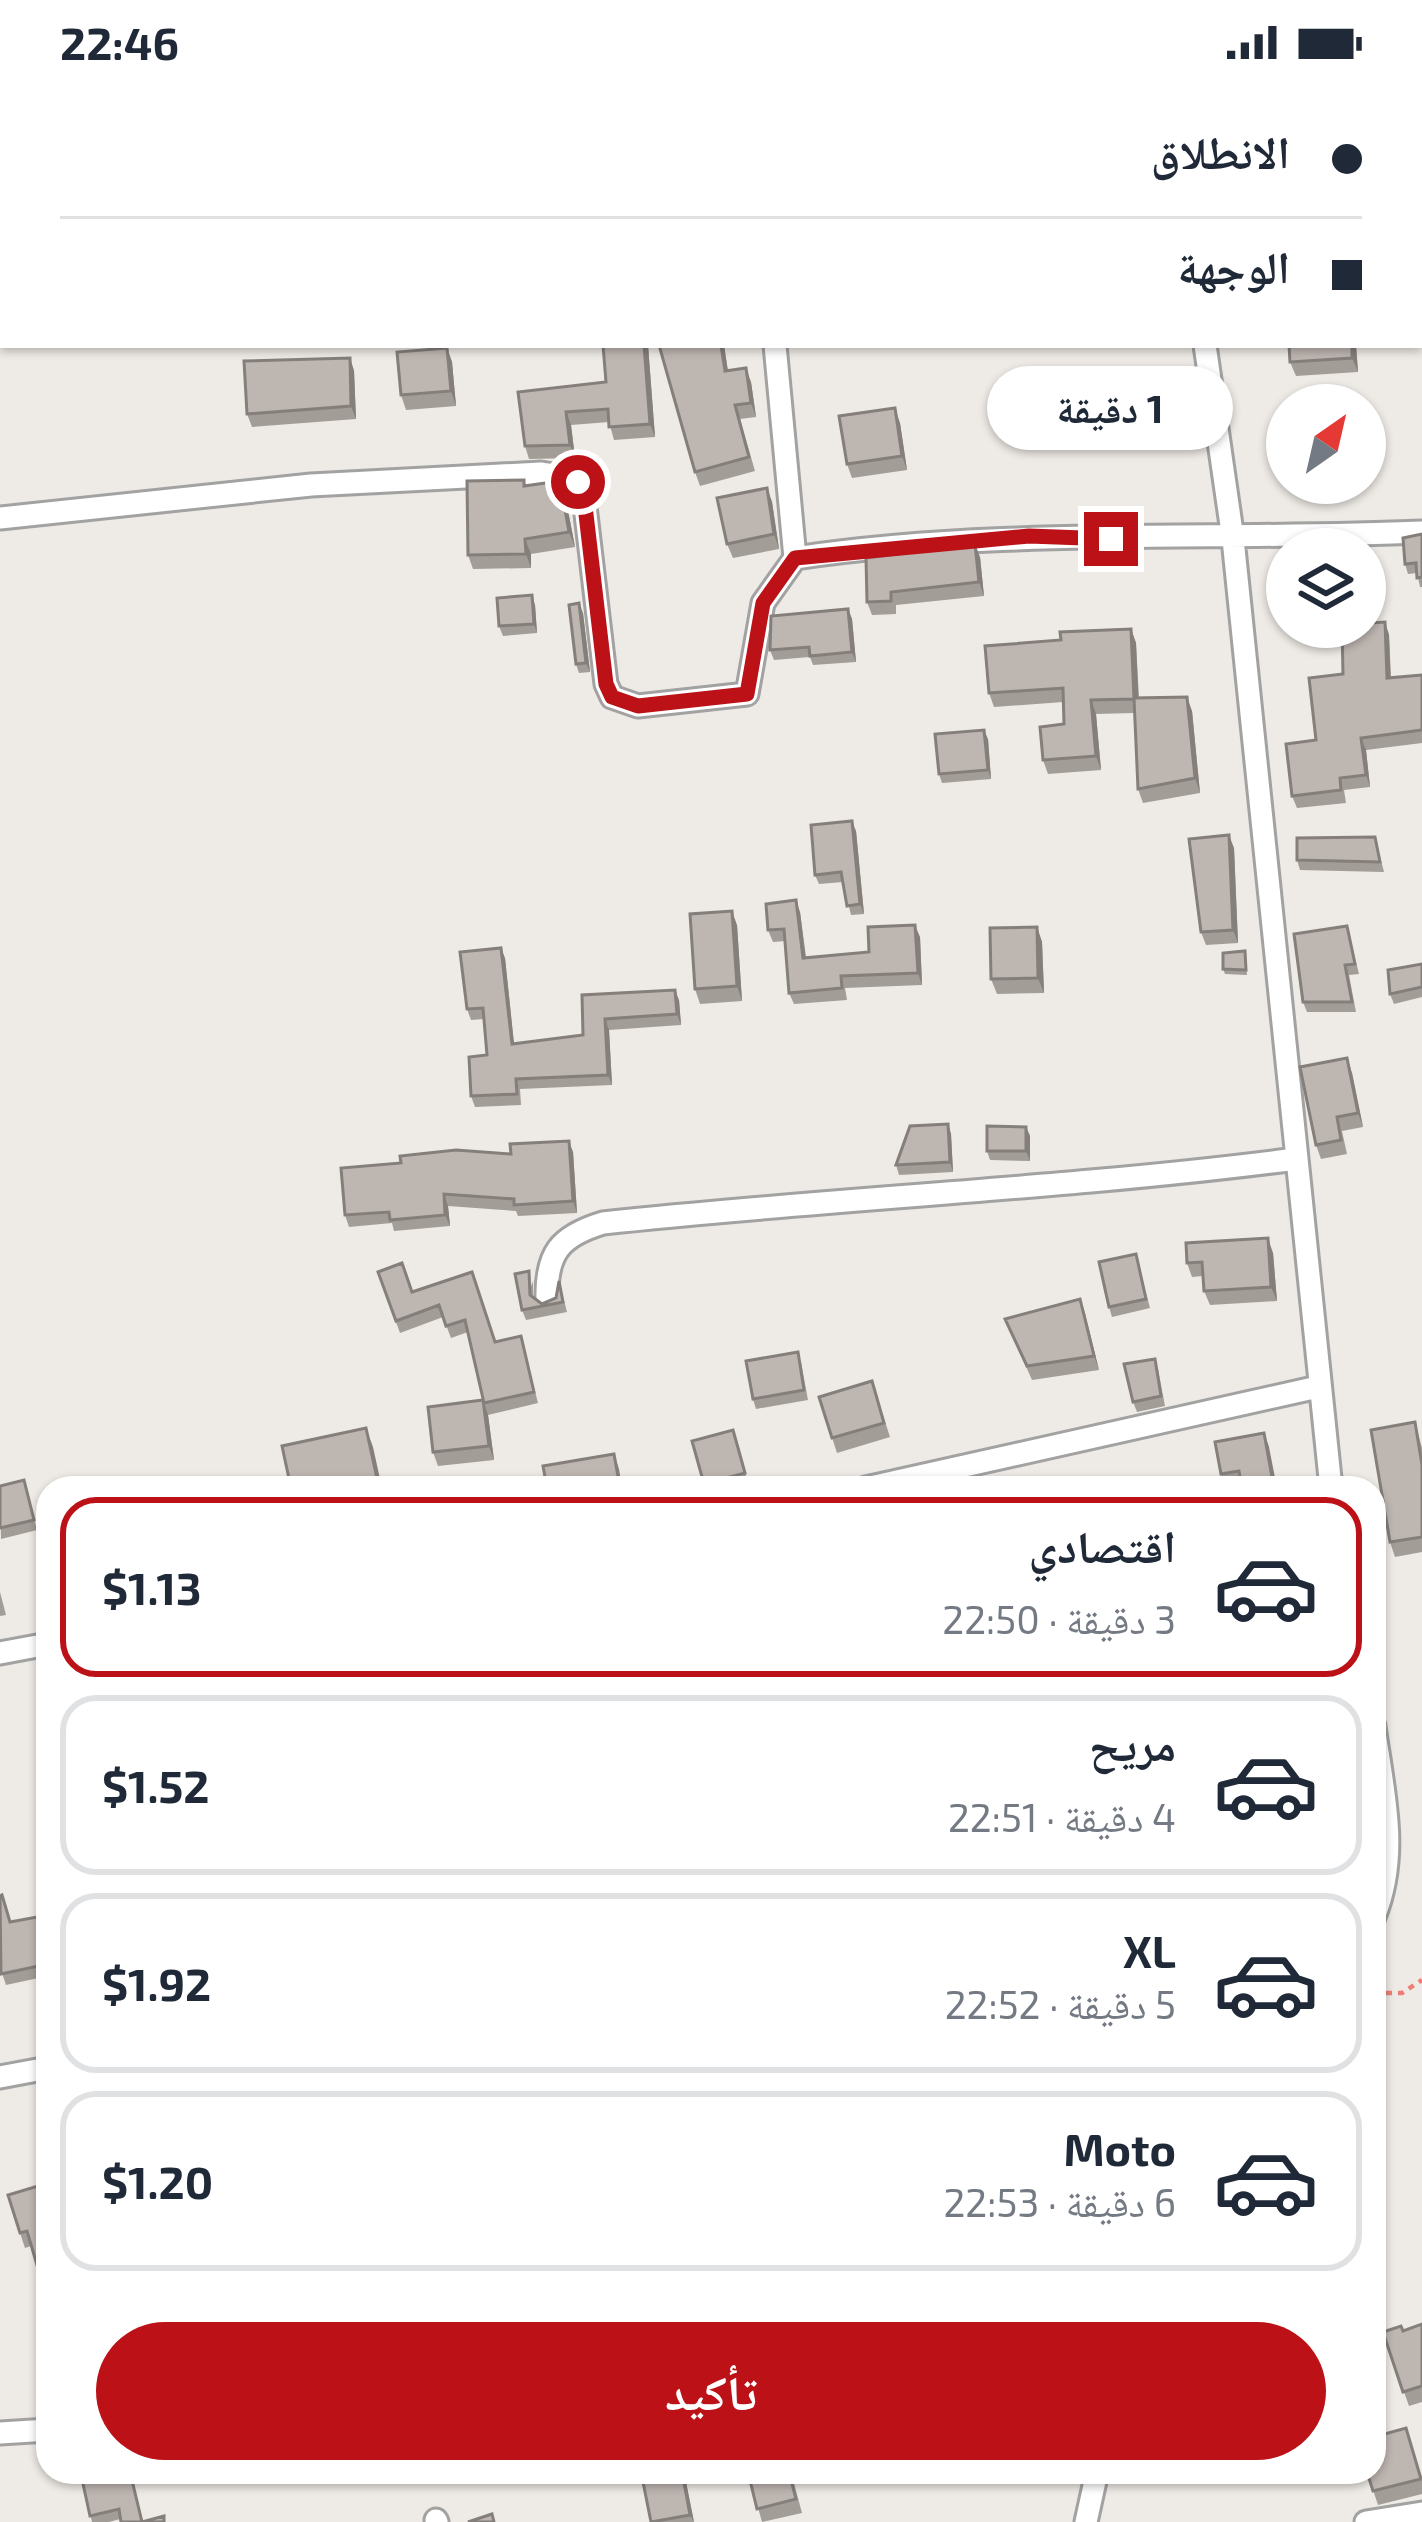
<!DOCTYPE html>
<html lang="ar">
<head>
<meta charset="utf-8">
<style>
	:root { --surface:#fff; --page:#f6f6f7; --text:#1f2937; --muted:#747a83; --line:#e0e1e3; --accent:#bb1117 }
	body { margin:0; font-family:"Exo 2","Noto Naskh Arabic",sans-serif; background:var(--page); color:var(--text); direction:rtl; height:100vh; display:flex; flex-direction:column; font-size:45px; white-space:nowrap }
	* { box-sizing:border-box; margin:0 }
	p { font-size:39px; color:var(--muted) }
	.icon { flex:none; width:66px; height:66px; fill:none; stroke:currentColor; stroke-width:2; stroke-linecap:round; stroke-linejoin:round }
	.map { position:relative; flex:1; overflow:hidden; direction:ltr }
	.panel { position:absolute; left:36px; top:1392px; width:1350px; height:1008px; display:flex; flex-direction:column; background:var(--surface); border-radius:36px; box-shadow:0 3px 9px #0004; direction:rtl }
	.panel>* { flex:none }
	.guide { position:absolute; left:0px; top:0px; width:1422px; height:264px; box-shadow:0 3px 9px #0004; direction:rtl; display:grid; align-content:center; height:264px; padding:0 60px; background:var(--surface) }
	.needle { width:78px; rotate:34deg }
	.tools { position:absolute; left:1266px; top:300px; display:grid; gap:24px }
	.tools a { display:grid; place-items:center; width:120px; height:120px; border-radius:50%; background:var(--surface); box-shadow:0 3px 9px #0004; font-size:60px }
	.end { position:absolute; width:54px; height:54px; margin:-27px; border:15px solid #bb1117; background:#fff; box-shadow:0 0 0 6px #fff }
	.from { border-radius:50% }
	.bubble { position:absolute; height:84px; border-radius:42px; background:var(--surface); box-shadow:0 3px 9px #0004; font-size:39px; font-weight:700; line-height:84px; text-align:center; direction:rtl }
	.guide b { display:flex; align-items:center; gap:42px; height:114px; font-size:45px }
	.guide b+b { border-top:3px solid var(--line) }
	.guide i { width:30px; height:30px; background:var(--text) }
	ul { padding:21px 0 0; list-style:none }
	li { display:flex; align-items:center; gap:36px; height:180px; margin:0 24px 18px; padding:0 36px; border:6px solid var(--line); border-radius:36px }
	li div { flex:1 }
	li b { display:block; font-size:45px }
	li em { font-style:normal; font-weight:700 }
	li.current { border-color:var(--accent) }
	li>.icon { width:108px; height:108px; stroke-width:1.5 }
	.action { display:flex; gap:24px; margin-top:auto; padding:24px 60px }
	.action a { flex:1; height:138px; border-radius:72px; background:var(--accent); color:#fff; font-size:48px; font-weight:700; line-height:138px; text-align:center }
	.status { display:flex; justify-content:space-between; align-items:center; height:84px; padding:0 60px; background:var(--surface); direction:ltr }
	.status svg { height:33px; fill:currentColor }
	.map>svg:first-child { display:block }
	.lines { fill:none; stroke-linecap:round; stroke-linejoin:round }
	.minor-casing { stroke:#a2a2a2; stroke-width:27 }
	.path { stroke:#ee7e76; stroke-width:4.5; stroke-dasharray:6 6; stroke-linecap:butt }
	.minor { stroke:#fff; stroke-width:21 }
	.wall { fill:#a39d98 }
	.shaded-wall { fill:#857f7c }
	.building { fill:#beb6b1; stroke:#857f7c; stroke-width:3 }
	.route { stroke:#bb1117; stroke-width:15 }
</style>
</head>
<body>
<div class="status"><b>22:46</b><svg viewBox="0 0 49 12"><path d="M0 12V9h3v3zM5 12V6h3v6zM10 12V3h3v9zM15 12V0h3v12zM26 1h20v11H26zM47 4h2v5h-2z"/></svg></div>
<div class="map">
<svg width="1422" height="2438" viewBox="0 0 1422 2438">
	<rect width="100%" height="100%" fill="#eeeae5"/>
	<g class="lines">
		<defs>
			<path id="minor" d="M1153,0V3
				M775,261L795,474
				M1205,261L1233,455L1331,1404
				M0,434L311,401L541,389C568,393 579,394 585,422L606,600L612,613L638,622L747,610L763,519L795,474C1002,443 1213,457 1422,448
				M547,1215C546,1169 560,1152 603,1139C834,1114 1065,1105 1296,1075
				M866,1404L1318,1303
				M0,1569L48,1560
				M1374,1642C1383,1707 1400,1770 1374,1833
				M0,1993L48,1984
				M0,2349L48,2346
				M436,2436L437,2438
				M1086,2438L1097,2388
				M1366,2438L1422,2429"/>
		</defs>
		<use href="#minor" class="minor-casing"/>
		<path class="path" d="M1374,1909H1402L1422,1896"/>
		<use href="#minor" class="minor"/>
	</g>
	<path class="wall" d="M451,0H514V3H452Z
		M648,261L655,353L614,356L609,338L571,341L575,374L529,375L525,362L606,298Z
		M724,261L728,287L751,298L756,333L740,335L755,387L700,402L695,388Z
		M1356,261L1358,288L1296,292L1290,278Z
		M447,264L452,278L456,322L406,326L401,311Z
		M350,274L354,287L356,335L252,343L247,330Z
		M900,339L907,386L852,394L847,380Z
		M524,396L526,402L560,397L565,411L575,463L531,470V484L473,485L468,471Z
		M767,404L772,418L779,465L733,474L727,460Z
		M1422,450V503H1420L1417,489L1408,490L1405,480Z
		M980,473L984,512L896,521V530L872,531L867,518Z
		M1365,490L1368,498L1373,539L1385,538L1389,551L1391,594L1422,591V659L1366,666L1370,703L1344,706L1346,719L1297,724L1292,712L1365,543Z
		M535,521L537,549L503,552L499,542Z
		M848,525L852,535L856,578L813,581L810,573L774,576L770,566Z
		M583,529L590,588L579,589L576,580Z
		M1131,545L1136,559L1139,614L1192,627L1200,709L1143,719L1138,705L1135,629L1096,630L1101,686L1048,690L1043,676L1064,640L1063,618L994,623L989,609L1061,556Z
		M988,655L991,695L942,699L939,690Z
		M856,747L864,830L851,831L843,798L819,800L815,791Z
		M1375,753L1384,788L1300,786L1297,776Z
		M1234,764L1238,859L1206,861L1201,848Z
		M800,828L806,873L869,868L920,853L922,901L845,904L847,916L794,920L789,909L785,857L773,858L768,846Z
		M737,841L742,917L700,920L695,905Z
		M1347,842L1359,890L1349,891L1356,928H1307L1303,918Z
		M1037,843L1042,858L1044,909L997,910L991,895Z
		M1245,867L1247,891L1225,890L1223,885Z
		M505,874L514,959L583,951L582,911L679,916L681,941L609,946L612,1001L520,1005L521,1021L475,1023L471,1012L487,971L484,935L471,936L467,925Z
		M1422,880V913L1394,920L1390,910Z
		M1352,989L1363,1043L1342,1047L1347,1070L1321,1075L1316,1061Z
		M948,1040L951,1050L953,1088L899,1091L896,1081Z
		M1026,1043L1030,1052V1077L990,1076L987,1067Z
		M573,1068L577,1129L518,1132L516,1127L448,1122L450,1142L394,1147L392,1139L349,1143L345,1131L511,1070Z
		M1273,1169L1277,1217L1210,1221L1204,1207L1203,1192L1192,1193L1187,1179Z
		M1136,1170L1150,1224L1112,1233L1109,1223Z
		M378,1188L412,1208L472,1188L495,1258L521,1252L538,1319L488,1331L494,1376L438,1382L433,1368L483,1316L468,1248L451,1254L443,1233L400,1249Z
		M533,1197V1214L542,1220L556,1214L559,1197L567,1228L526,1236L522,1226Z
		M1080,1215L1099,1286L1032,1296L1005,1235Z
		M801,1278L808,1316L756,1325L753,1315Z
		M1158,1285L1165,1322L1137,1328L1133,1318Z
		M872,1297L890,1353L837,1369L819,1313Z
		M1415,1338L1422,1364V1468L1395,1473L1390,1458Z
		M1264,1349L1269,1363L1241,1402L1226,1404L1221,1390Z
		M737,1356L748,1399L729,1404H706L692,1357Z
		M24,1396L37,1446L1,1455L0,1402Z
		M0,1508L6,1531L0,1532Z
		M48,1831V1892L6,1901L0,1883L10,1838Z
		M48,2099V2218L31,2162L25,2164L20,2149Z
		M1422,2240V2318L1409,2322L1383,2248L1403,2247Z
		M1406,2344L1422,2394V2410L1378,2421L1367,2388Z
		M455,2388H490V2390L459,2398Z
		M641,2388H684L694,2438H651Z
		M748,2388H791L802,2429L762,2438Z
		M82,2395L143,2438H166H121L120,2435L109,2438H92Z"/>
	<path class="shaded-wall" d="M644,261H648L655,353L650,340Z
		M721,261H724L730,301L725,287Z
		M1352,261H1356L1358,288L1352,274Z
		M447,264L452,278L456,322L451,307Z
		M350,274L354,287L356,335L351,322Z
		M746,284L751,298L756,333L751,319Z
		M895,324L900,339L907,386L902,372Z
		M566,328L571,341L575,374L570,361Z
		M560,397L565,411L575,463L569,448Z
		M767,404L772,418L779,465L774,450Z
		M525,455L531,470V484L526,470Z
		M975,460L980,473L984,512L979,498Z
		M1365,490L1368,498L1374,551L1370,539Z
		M532,511L535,521L537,549L534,540Z
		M579,519L583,529L590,588L586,579Z
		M848,525L852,535L856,578L852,568Z
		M1385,538L1389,551L1391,606L1387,594Z
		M1131,545L1136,559L1139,628L1134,615Z
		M1187,613L1192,627L1200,709L1195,694Z
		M1091,616L1096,630L1101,686L1096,672Z
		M984,646L988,655L991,695L988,686Z
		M1361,654L1366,666L1370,703L1366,691Z
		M852,737L856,747L864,830L860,820Z
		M1229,751L1234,764L1238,859L1233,846Z
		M796,816L800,828L807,885L803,874Z
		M732,827L737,841L742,917L737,902Z
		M915,841L920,853L922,901L918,889Z
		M1037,843L1042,858L1044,909L1038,894Z
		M501,864L505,874L515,970L512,960Z
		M675,906L679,916L681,941L677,930Z
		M605,935L609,946L612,1001L608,991Z
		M1347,974L1352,989L1363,1043L1358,1029Z
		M948,1040L951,1050L953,1088L950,1078Z
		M1026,1043L1030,1052V1077L1026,1067Z
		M569,1057L573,1068L577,1129L573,1117Z
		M444,1110L448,1122L450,1142L445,1131Z
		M1268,1154L1273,1169L1277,1217L1271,1203Z
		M1080,1215L1085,1229L1099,1286L1094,1272Z
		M483,1316L488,1331L494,1376L489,1362Z
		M366,1344L373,1363L382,1404H379Z
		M1264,1349L1269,1363L1277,1404H1274Z
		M614,1370L619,1385L622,1404H620Z
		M682,2388H684L694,2438L690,2431Z"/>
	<path class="building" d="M345,0H382L383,3L394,0H432L433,3H345Z
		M603,261H644L650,340L609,343L608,325L566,328L570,361L525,362L518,308L606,298Z
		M659,261H721L725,287L746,284L751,319L735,321L749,373L695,388Z
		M1289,261H1352V274L1290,278Z
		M447,264L451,307L401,311L397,268Z
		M350,274L351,322L247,330L244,277Z
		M895,324L902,372L847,380L839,332Z
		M524,396V402L560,397L569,448L525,455L526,470L468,471L467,397Z
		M767,404L774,450L727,460L717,414Z
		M1422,450V493L1417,494L1416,479L1405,480L1403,454Z
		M975,460L979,498L891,508V517L867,518L866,474Z
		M1365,500L1370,539L1385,538L1387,594L1422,591V646L1361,654L1366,691L1340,694L1341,706L1292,712L1286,660L1316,656L1309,594L1343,590L1342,543H1365Z
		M532,511L534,540L499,542L497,514Z
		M579,519L586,579L576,580L569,521Z
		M848,525L852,568L810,572L809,563L770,566L771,532Z
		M1131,545L1134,615L1091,616L1096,672L1043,676L1040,643L1064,640L1063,604L989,609L985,562L1061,556L1060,548Z
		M1187,613L1195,694L1138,705L1134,614Z
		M984,646L988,686L939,690L935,650Z
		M852,737L860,820L847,822L841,788L815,791L811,741Z
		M1229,751L1233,846L1201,848L1189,755Z
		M1375,753L1380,778L1297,776V754Z
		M796,816L803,874L869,868L868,843L915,841L918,889L841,892L842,904L789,909L784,845L768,846L766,820Z
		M732,827L737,902L695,905L690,830Z
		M1347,842L1355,880L1345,881L1352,918H1303L1294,850Z
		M1037,843L1038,894L991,895L990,844Z
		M501,864L512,960L583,951L582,911L675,906L677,930L605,935L608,991L516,995L517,1010L471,1012L469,973L487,971L483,924L467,925L460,868Z
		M1245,867L1246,886L1223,885V869Z
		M1422,880V903L1390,910L1388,886Z
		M1347,974L1358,1029L1337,1033L1341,1056L1316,1061L1300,983Z
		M948,1040L950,1078L896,1081L910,1042Z
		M987,1042L1026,1043V1067H987Z
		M569,1057L573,1117L514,1121V1115L444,1110L445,1131L390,1136L389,1128L345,1131L341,1084L401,1079L400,1072L456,1066L511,1070L510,1060Z
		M1268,1154L1271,1203L1204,1207L1202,1178L1187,1179L1186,1159Z
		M1136,1170L1146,1215L1109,1223L1099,1178Z
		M402,1179L412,1208L472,1188L495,1258L521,1252L534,1308L484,1319L465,1236L446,1242L439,1221L396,1237L378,1188Z
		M529,1187L530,1211L542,1220L556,1214L559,1197L563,1218L522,1226L515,1190Z
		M1080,1215L1094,1272L1027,1282L1005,1235Z
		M798,1268L804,1306L753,1315L746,1277Z
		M1155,1275L1161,1312L1133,1318L1124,1280Z
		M872,1297L884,1339L832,1354L819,1313Z
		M483,1316L489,1362L433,1368L428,1323Z
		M1415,1338L1422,1381V1453L1390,1458L1371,1346Z
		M366,1344L379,1404H291L282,1362Z
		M733,1346L745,1389L704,1400L692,1357Z
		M1264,1349L1274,1404H1242L1239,1387L1221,1390L1215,1358Z
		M614,1370L620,1404H547L543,1382Z
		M24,1396L34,1436L0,1444V1402Z
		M2,1811L10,1838L48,1831V1880L1,1890L0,1812Z
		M48,2099V2204L44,2205L27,2147L20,2149L8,2111Z
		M1422,2240V2302L1403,2308L1383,2248L1401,2242L1403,2247Z
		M1406,2344L1421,2395L1373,2407L1367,2388H1374V2353Z
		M109,2388H130L142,2438H121L119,2425L90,2432L82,2395Z
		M641,2388H682L690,2431L651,2438Z
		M748,2388H789L796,2415L757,2425Z
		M492,2430L494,2438H468Z
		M164,2432V2438H142Z"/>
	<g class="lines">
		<path class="route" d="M578,398L585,422L606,600L612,613L638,622L747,610L763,519L795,474L1029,452L1111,455"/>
	</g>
</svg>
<div class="tools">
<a><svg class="needle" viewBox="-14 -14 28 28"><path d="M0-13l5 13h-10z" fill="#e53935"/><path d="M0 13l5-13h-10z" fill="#747a83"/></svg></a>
<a><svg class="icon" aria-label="layers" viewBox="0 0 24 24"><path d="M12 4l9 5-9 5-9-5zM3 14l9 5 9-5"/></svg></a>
</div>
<i class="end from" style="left:578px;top:398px"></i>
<i class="end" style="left:1111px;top:455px"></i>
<div class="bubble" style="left:987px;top:282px;width:246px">1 دقيقة</div>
<div class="guide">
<b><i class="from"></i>الانطلاق</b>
<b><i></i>الوجهة</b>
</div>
<section class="panel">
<ul>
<li class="current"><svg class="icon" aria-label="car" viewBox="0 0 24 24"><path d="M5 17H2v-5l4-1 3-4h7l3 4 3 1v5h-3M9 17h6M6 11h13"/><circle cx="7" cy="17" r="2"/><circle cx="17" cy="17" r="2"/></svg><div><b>اقتصادي</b><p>3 دقيقة · 22:50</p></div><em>$1.13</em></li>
<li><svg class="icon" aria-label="car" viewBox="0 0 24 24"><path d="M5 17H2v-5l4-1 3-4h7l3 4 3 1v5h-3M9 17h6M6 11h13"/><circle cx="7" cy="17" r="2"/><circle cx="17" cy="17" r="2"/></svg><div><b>مريح</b><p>4 دقيقة · 22:51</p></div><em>$1.52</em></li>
<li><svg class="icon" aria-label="car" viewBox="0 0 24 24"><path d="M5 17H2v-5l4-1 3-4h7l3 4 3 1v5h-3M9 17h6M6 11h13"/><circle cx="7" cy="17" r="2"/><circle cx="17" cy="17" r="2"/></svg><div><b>XL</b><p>5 دقيقة · 22:52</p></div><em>$1.92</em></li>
<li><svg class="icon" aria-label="car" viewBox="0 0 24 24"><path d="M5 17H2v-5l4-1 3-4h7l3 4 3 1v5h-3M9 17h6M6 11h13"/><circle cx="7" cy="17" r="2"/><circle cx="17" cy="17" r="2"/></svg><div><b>Moto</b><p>6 دقيقة · 22:53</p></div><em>$1.20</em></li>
</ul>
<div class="action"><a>تأكيد</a></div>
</section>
</div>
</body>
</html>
